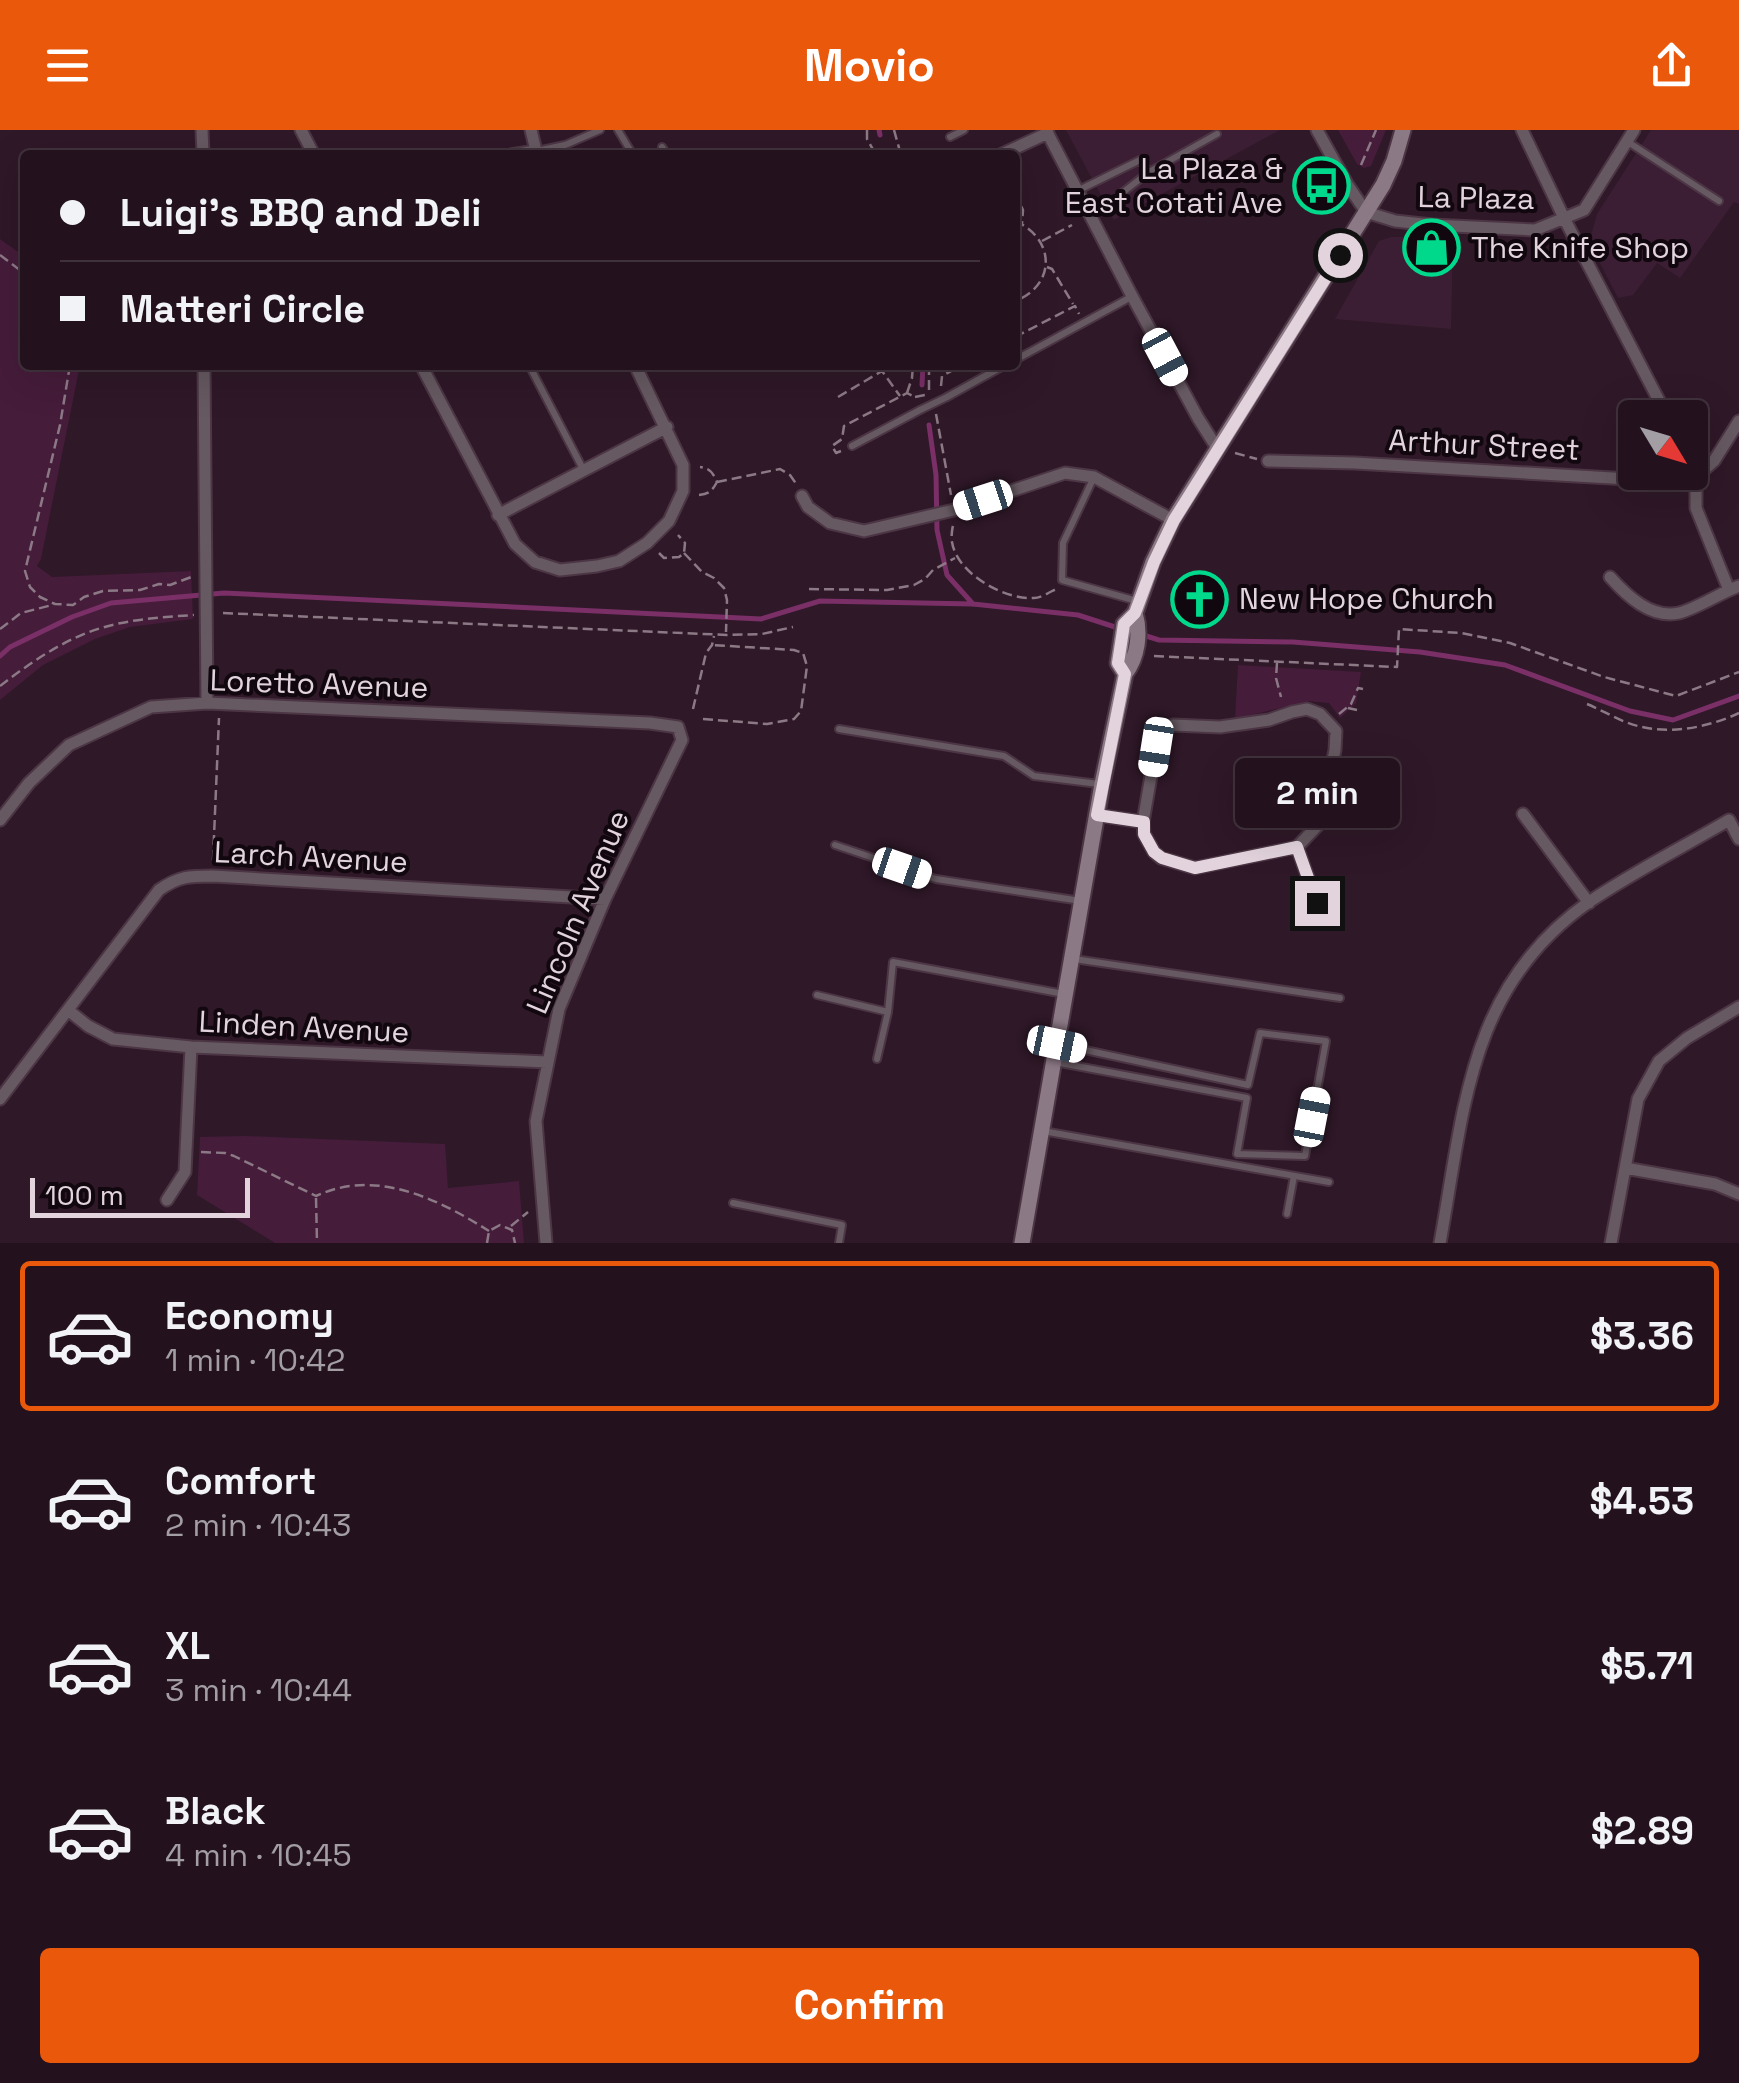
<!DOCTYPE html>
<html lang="en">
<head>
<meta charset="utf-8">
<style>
	:root { --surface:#23121e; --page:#2b1b27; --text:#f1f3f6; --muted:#a39ea4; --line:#40323c; --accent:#ea580c }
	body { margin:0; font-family:"Space Grotesk",sans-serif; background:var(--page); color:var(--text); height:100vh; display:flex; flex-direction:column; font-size:38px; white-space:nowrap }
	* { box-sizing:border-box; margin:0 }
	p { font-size:32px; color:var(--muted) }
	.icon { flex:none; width:55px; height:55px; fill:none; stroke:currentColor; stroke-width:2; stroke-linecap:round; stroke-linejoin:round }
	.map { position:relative; height:1113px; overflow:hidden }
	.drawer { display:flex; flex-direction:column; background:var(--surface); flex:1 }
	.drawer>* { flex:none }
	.top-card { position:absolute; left:20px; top:20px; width:1000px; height:220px; border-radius:10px; box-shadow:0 10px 40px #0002,0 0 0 2px var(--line); display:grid; align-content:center; height:220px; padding:0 40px; background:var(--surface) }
	.needle { width:65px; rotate:128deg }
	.buttons { position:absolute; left:1618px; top:270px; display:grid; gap:20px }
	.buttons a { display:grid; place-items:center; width:90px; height:90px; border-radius:10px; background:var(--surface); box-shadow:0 10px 40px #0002,0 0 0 2px var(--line); font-size:50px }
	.scale { position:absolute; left:30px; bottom:25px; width:220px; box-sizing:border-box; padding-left:10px; border:5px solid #e2d3dd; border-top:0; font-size:28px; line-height:35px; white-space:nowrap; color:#e2d3dd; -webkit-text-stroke:8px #11070e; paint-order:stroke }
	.end { position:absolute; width:45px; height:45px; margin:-22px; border:12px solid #e2d3dd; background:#111; box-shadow:0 0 0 5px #111 }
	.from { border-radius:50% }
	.bubble { position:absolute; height:70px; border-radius:10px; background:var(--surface); box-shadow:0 10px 40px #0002,0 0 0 2px var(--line); font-size:32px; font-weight:600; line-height:70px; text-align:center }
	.car { position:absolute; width:30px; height:60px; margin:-30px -15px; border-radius:12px; box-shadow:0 0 8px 2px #0007; background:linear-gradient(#fff 24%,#345 0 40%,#fff 0 76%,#345 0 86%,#fff 0) }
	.top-card b { display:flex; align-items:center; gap:35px; height:95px; font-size:38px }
	.top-card b+b { border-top:2px solid var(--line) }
	.top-card i { width:25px; height:25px; background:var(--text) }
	ul { padding:18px 0 0; list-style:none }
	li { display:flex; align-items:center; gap:30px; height:150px; margin:0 20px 15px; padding:0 20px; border:5px solid transparent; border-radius:10px }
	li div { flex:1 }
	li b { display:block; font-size:38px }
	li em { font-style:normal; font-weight:600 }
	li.active { border-color:var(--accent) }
	li>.icon { width:90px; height:90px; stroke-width:1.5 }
	.action { display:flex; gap:20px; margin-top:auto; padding:20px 40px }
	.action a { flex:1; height:115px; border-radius:10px; background:var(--accent); color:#fff; font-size:40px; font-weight:600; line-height:115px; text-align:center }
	header { display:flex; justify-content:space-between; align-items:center; height:130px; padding:0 40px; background:var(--accent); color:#fff; font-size:45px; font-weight:600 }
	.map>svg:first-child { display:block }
	.built { fill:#3b1e33 }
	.green { fill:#451c3a }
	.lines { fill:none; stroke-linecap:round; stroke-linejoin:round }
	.stream { stroke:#7a2f67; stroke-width:5 }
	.lane-casing { stroke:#4c3645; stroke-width:10 }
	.street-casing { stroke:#4c3645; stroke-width:15 }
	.secondary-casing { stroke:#4c3645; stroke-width:19 }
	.path { stroke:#8c7986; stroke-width:2.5; stroke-dasharray:10 5; stroke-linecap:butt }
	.lane { stroke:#665961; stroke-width:6 }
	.street { stroke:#665961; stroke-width:11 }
	.secondary { stroke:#8c7986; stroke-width:15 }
	.lane-bridge-casing { stroke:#4c3645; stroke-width:10; stroke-linecap:butt }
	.path-bridge { stroke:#8c7986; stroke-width:2.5; stroke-dasharray:10 5; stroke-linecap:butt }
	.lane-bridge { stroke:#665961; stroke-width:6 }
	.route { stroke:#e2d3dd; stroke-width:12 }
	.labels { text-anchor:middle; stroke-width:8; stroke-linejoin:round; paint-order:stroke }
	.poi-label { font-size:30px; fill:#e2d3dd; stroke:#11070e; text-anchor:start }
	.street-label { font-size:30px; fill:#e2d3dd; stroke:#11070e }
</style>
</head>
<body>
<header><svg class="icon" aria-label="menu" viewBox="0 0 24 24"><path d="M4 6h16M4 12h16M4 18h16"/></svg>Movio<svg class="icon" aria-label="share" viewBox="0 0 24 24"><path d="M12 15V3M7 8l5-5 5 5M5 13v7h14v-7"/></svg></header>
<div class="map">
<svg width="1739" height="1113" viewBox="0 0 1739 1113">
	<rect width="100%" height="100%" fill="#2f1828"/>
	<path class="built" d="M1066,0H1280L1114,90Z
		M1651,0H1739V74L1734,72L1680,148L1657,133L1633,165L1618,168L1589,112L1597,84Z
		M1453,106L1451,199L1335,189L1379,111L1391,107Z"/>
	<path class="green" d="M1338,0H1386L1371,36L1364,38L1357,34Z
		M0,109L25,127V235H80L41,429L37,436L52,447L191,441L193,489L130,497L95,509L43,535L0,570Z
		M1238,535L1361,542L1356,573L1340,588L1329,573L1309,571L1235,589Z
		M245,1006L445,1014L448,1058L519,1051L524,1113H275L197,1065L200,1007Z"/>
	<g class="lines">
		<path class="stream" d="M879,0L880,5
			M922,255L923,235
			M929,295L936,345L937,400L947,445L973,474
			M1143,505L1159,510L1293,512L1420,522L1505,535L1630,581L1673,590L1739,566
			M0,526L10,517L72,487L111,473L224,463L761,489L820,471L973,474L1078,485L1118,498"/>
		<defs>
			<path id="lane" d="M618,0L633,25
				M950,7L964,0
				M1628,12L1719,71
				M662,17L667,25
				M537,21L565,15L600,0
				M1079,60L1140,30L1149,42L1217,4
				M1122,63L1149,42
				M1015,230L1131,167
				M529,235L583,339
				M947,267L1005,235
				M852,316L920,280
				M1094,347L1063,413L1062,450L1137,471
				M839,599L1004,626L1034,646L1099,654
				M835,715L936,749L1081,771
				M1074,829L1340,868
				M817,865L888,882L893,832L1064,864
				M877,929L888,882
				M1055,932L1247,968L1237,1024L1305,1026L1326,911L1260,903L1248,955L1057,914
				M1043,1001L1329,1052
				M733,1073L842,1095L839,1113
				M1287,1084L1294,1046"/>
			<path id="street" d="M202,0L203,25
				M301,0L314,25
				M531,0L537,25
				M1046,0L1132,166L1198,288L1217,318
				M1317,0L1347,54L1366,82L1395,91L1432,95L1535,100L1584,80L1634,0
				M1522,0L1564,88L1668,288
				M511,25L536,21
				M1000,25L1048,3
				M204,235L207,573
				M421,235L515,414L535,432L560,440L597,436L619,431L647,413L669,391L683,361V335L635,235
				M1690,329L1696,347V378L1729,460
				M1268,331L1355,333L1663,351L1696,347L1714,331L1739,291
				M802,366L808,377L830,393L864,401L954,380L1065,343L1094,347L1173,390
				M498,385L667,297
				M1610,447C1627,466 1651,489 1679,483C1698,478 1720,463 1739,456
				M1307,579L1320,584L1336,601L1335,620L1320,693L1297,717L1195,738L1161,728L1154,722L1144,704L1143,692L1156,617L1161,603L1166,599L1173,595L1220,597L1269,590L1292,582Z
				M1523,684L1589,773
				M1097,685L1143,692
				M0,690L29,653L69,615L151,577L207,573L650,593L678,597L682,610L605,769L559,879L536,991L546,1113
				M1297,717L1317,773
				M68,880L88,896L113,909L191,917L547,932
				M0,969L159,760C179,746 190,746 213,746L605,769
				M1625,1038L1715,1054L1739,1064
				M167,1070L185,1042L191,917
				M1440,1113C1464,981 1468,856 1589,772C1633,742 1683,717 1729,690L1739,709
				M1611,1113L1638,969L1659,931L1687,908L1739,877"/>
			<path id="secondary" d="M1125,544L1118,533L1124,494L1135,483L1153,432L1173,390L1383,55L1394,31L1403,0
				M1022,1113L1102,654L1125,544C1138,527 1141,503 1135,483"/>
		</defs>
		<use href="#lane" class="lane-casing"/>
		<use href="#street" class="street-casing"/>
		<use href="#secondary" class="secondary-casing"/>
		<path class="path" d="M867,0V9L876,25
			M894,0L901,25
			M1361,35L1376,0
			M1015,63L1023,80L1022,94
			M1015,91C1055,108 1057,155 1015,171
			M1042,111L1072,95
			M0,125L25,144
			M1047,137L1052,139L1073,174
			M1015,190L1022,202
			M1015,207L1075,176L1079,184
			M70,235L60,295L25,441L30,457L40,467L55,474L73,475L84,467L103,461L140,460L159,454L170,455L194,446
			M882,235V241L900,266
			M929,235V262
			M941,256L942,246L962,235
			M907,263L912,248L913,235
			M838,267L882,241
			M936,284L951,365
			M841,321L836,323L832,316L842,309L844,296L907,263L915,267
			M1235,323L1257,329
			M717,352L780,339L790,345L797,355
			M699,365C709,364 712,361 717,352C713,343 710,338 700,337
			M953,396C952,399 951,410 952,412C957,444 1005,470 1034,468C1041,468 1050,462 1056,459
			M659,423L664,428L679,427L684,423L685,413L678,405
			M684,423L702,442L714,448L724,458L727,470L726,502
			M809,459L887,460L914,455L925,449L933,440L955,428
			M223,483L727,505L762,504L793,497
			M0,499L21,483L52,475
			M1154,526L1397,537L1399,499L1461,503L1510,513L1604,547L1676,566L1739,542
			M1277,533L1276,548L1281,567
			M0,556C30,533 64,509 101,498C131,489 163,487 194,485
			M1587,574C1604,581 1621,592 1638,596C1671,605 1709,597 1739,583
			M1348,578L1357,580
			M693,579L706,523L712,515L714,506
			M1339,584L1351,574L1358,558L1363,559
			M703,589L767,594L794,589L801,581L807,536L803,523L794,520L712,515
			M213,730L219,588
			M201,1022L225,1023L234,1026L316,1066C376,1038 438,1069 489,1101
			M316,1068L317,1113
			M511,1096L528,1082
			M487,1113L489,1101L500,1095L512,1100L515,1113"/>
		<use href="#lane" class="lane"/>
		<use href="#street" class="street"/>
		<use href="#secondary" class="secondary"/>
		<defs>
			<path id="lane-bridge" d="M920,280L947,267"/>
		</defs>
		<use href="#lane-bridge" class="lane-bridge-casing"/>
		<path class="path-bridge" d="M915,267L925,265"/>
		<use href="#lane-bridge" class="lane-bridge"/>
	</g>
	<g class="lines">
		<path class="route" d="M1317,773L1297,717L1195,738L1162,728L1154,722L1144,704V692L1097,685L1125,544L1118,533L1124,494L1135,483L1154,432L1174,390L1340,125"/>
	</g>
	<defs>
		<symbol id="bus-ring" viewBox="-11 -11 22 22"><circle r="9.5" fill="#11070e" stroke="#00d98c" stroke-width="1.5"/><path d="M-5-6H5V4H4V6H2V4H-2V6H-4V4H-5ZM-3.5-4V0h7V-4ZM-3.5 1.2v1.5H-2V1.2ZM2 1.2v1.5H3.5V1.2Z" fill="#00d98c"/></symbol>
		<symbol id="shop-ring" viewBox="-11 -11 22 22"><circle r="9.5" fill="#11070e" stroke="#00d98c" stroke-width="1.5"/><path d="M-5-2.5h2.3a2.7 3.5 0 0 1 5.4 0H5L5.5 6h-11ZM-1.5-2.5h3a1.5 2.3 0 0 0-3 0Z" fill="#00d98c"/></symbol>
		<symbol id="church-ring" viewBox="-11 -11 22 22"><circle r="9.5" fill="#11070e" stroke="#00d98c" stroke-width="1.5"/><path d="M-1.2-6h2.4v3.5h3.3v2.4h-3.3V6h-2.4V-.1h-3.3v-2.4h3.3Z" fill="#00d98c"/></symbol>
	</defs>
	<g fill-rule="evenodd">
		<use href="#bus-ring" x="1290" y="24" width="63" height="63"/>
		<use href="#shop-ring" x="1400" y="86" width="63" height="63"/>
		<use href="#church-ring" x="1168" y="438" width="63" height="63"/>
	</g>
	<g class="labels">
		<g class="poi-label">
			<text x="1283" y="49" text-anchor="end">La Plaza &amp;<tspan x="1283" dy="34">East Cotati Ave</tspan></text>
			<text x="1471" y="128">The Knife Shop</text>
			<text x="1239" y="479">New Hope Church</text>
		</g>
		<g class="street-label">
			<text transform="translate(1476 68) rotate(1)" y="10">La Plaza</text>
			<text transform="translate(1484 315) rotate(3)" y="10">Arthur Street</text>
			<text transform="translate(319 554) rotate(2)" y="10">Loretto Avenue</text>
			<text transform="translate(311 727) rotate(3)" y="10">Larch Avenue</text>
			<text transform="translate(578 782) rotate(-67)" y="10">Lincoln Avenue</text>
			<text transform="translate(304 897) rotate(3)" y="10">Linden Avenue</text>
		</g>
	</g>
</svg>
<div class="buttons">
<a><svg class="needle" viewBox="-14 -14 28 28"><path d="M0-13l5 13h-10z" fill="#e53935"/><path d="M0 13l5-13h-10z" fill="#a39ea4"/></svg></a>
</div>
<div class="scale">100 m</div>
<i class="end from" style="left:1340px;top:125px"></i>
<i class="end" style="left:1317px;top:773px"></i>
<div class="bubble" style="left:1235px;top:628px;width:165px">2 min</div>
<i class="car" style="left:1165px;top:227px;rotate:152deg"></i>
<i class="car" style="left:983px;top:370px;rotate:252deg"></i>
<i class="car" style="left:1156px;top:617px;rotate:189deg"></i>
<i class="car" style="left:902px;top:738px;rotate:109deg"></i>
<i class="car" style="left:1057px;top:914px;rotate:102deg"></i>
<i class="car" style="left:1312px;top:987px;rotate:11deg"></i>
<div class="top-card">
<b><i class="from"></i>Luigi's BBQ and Deli</b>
<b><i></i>Matteri Circle</b>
</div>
</div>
<section class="drawer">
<ul>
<li class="active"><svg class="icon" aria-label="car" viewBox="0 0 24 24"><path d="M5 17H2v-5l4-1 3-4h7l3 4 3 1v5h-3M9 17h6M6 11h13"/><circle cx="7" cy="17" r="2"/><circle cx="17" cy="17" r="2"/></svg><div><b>Economy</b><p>1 min · 10:42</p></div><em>$3.36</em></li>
<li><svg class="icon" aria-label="car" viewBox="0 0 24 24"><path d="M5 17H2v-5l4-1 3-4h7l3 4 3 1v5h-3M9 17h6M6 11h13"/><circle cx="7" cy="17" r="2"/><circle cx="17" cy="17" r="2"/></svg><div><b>Comfort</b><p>2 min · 10:43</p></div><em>$4.53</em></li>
<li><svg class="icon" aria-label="car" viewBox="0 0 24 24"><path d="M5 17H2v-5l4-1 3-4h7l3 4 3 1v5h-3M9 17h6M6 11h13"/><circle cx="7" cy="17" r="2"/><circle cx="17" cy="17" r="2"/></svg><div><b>XL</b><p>3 min · 10:44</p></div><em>$5.71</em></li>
<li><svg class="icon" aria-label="car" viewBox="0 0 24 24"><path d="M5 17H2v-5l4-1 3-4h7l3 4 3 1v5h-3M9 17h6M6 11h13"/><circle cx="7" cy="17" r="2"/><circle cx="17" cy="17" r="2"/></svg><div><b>Black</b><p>4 min · 10:45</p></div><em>$2.89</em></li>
</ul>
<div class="action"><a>Confirm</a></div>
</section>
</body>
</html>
